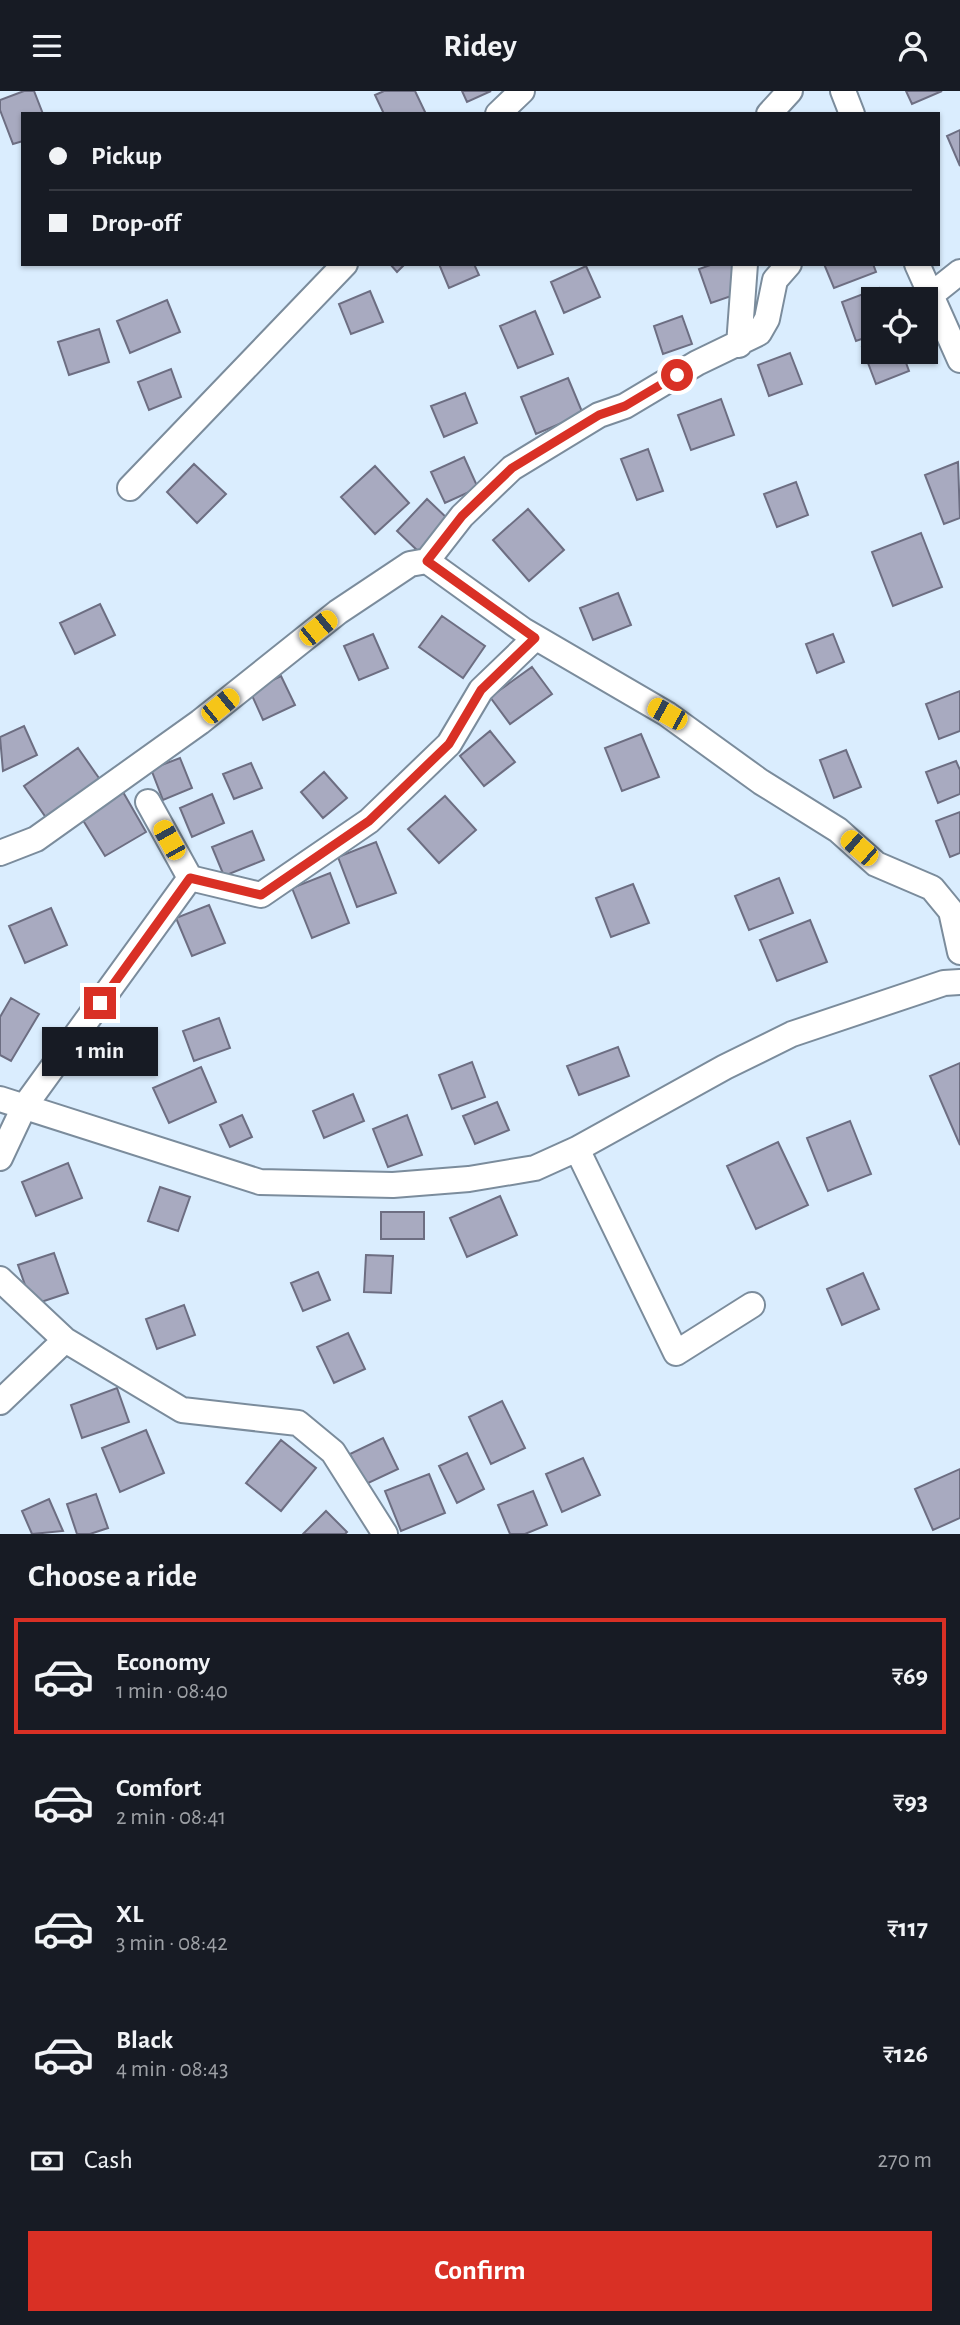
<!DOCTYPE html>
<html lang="en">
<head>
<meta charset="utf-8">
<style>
	:root { --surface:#171b24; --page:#242831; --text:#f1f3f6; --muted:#9ea1a6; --line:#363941; --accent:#d93025 }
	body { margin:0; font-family:"Alegreya Sans",sans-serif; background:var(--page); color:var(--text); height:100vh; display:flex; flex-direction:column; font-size:26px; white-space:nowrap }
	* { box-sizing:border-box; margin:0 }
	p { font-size:23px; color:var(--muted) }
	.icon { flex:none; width:38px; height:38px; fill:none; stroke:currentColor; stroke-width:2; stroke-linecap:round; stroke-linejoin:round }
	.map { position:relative; height:1443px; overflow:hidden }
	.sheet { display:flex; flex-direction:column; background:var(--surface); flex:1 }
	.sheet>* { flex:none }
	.guide { position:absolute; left:21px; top:21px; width:919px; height:154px; border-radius:0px; box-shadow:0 2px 5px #0004; display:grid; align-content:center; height:154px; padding:0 28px; background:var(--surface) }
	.buttons { position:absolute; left:861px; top:196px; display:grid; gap:14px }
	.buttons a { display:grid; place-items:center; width:77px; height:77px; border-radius:0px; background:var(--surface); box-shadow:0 2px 5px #0004; font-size:35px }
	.end { position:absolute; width:32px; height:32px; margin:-16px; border:9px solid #d93025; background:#fff; box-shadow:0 0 0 4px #fff }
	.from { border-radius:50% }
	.bubble { position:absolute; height:49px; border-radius:0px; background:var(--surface); box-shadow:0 2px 5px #0004; font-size:23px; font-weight:600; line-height:49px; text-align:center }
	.car { position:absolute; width:21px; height:42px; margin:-21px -10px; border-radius:9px; box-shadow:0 0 5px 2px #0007; background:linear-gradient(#f5c518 24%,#345 0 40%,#f5c518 0 76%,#345 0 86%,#f5c518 0) }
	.guide b { display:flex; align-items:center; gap:24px; height:66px; font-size:26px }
	.guide b+b { border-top:2px solid var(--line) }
	.guide i { width:18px; height:18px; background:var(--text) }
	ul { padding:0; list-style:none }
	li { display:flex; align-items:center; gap:21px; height:116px; margin:0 14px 10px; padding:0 14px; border:4px solid transparent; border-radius:0px }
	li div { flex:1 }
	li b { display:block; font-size:26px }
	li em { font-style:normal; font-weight:600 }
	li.on { border-color:var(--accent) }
	li>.icon { width:63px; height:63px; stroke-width:1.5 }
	h2 { padding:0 28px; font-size:32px; line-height:84px }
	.pay { display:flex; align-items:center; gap:18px; height:77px; padding:0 28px; font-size:26px }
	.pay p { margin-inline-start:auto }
	.button { display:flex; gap:14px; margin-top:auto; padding:14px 28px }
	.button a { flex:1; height:80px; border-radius:0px; background:var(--accent); color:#fff; font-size:28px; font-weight:600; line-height:80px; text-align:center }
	header { display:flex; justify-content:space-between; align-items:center; height:91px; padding:0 28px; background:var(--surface); font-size:32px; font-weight:600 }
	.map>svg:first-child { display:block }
	.building { fill:#a8aac0; stroke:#6d6e82; stroke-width:2 }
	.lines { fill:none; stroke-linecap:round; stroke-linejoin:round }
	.minor-casing { stroke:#7b8c9c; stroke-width:28 }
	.minor { stroke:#fff; stroke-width:24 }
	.route { stroke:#d93025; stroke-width:9 }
</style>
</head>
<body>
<header><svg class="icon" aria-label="menu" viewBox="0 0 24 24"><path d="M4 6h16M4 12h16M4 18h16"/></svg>Ridey<svg class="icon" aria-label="person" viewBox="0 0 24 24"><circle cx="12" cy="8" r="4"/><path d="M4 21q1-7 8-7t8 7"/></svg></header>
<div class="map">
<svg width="960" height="1443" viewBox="0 0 960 1443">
	<rect width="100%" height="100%" fill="#daedfe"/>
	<path class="building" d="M24,0H34L43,23H23V50L13,53L0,19V9Z
		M384,0H415L426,23H384L375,4Z
		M462,0H491L467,11Z
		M906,0H942L912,13Z
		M960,39V75L947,45Z
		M390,173H405L397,181Z
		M439,173H474L479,184L449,197Z
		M713,173H733L743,201L711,212L699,178Z
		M824,173H873L876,181L834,197Z
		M586,175L600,206L564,222L551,191Z
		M879,197L883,208H873V244L856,250L842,211Z
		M370,200L383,231L351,243L339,213Z
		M167,209L180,241L130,262L117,230Z
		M535,220L553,263L518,277L500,235Z
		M682,225L692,253L663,263L654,235Z
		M99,238L109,271L69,284L58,251Z
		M873,252V261H902L909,280L876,293L862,256Z
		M790,262L802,293L769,305L758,274Z
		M171,278L181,306L149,319L138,291Z
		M568,287L583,323L536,343L521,306Z
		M465,302L477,332L444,346L431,315Z
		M721,308L734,344L691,359L678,324Z
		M648,358L663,400L637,409L621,368Z
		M464,366L478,397L445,412L431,381Z
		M958,371L960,427L944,433L925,384Z
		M194,373L226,403L197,432L167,401Z
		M375,375L409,412L375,443L341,406Z
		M796,391L808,424L777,436L764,403Z
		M427,408L450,430L419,461L397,440Z
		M528,418L564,459L529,490L493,449Z
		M921,442L942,496L893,515L872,461Z
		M618,502L631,534L593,549L580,517Z
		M100,513L115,544L75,563L60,532Z
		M442,525L485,555L463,587L419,556Z
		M373,543L388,577L359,589L344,555Z
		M833,543L844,571L817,582L806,553Z
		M532,576L552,603L510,633L490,606Z
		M281,585L295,614L263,629L250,600Z
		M960,600V640L939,648L926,613Z
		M24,635L37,664L3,680L0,646Z
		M490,640L515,671L484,695L460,665Z
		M641,643L659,686L622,700L605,657Z
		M78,657L101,690L47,728L24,695Z
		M846,659L861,696L834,707L820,669Z
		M180,667L192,697L163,709L151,678Z
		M956,670L960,679V703L938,712L926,681Z
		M251,672L262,697L234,708L223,683Z
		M324,681L347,707L323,727L301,701Z
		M123,701L146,741L105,765L81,726Z
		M212,703L224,732L192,746L180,717Z
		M445,705L476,739L439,772L408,738Z
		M960,721V762L950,766L936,730Z
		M252,740L264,769L224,785L212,756Z
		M376,751L396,802L357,816L338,766Z
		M330,782L349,832L312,847L292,797Z
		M779,787L793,822L749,839L735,805Z
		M633,793L649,832L611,846L596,807Z
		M209,814L225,852L192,865L176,827Z
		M51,817L67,854L25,872L9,835Z
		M810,829L827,871L777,890L760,849Z
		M11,907L39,923L11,970L0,964V926Z
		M219,927L230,957L194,970L183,940Z
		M618,956L629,985L579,1004L567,975Z
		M472,971L485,1006L452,1018L439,984Z
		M960,972V1054L930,985Z
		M201,976L216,1011L169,1032L153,997Z
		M353,1003L364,1030L324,1047L313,1020Z
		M497,1011L509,1039L475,1053L463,1025Z
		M242,1024L252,1046L230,1056L220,1034Z
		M407,1024L422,1064L388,1076L373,1038Z
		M850,1030L871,1083L828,1100L807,1047Z
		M778,1051L808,1114L756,1138L727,1075Z
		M68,1072L82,1107L36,1125L22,1091Z
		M160,1096L190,1106L178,1140L148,1130Z
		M500,1105L517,1144L467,1166L450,1127Z
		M381,1121H424V1148H381Z
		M54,1162L68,1202L32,1214L18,1174Z
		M366,1164L393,1165L391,1202L364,1201Z
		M318,1181L330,1209L303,1220L291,1192Z
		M863,1182L879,1218L842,1234L827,1198Z
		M184,1214L195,1244L157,1258L146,1228Z
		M348,1242L365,1278L334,1292L317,1256Z
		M117,1297L129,1331L82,1347L71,1314Z
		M502,1310L525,1357L491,1373L469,1326Z
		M146,1339L164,1382L120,1401L102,1357Z
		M383,1347L398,1378L364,1394L350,1363Z
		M281,1349L316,1377L281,1420L246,1392Z
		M467,1362L484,1398L457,1412L439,1375Z
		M583,1367L600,1404L562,1421L546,1383Z
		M960,1378V1427L933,1439L915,1398Z
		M429,1383L445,1422L401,1440L385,1400Z
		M533,1400L547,1434L525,1443H510L498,1414Z
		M96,1403L108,1437L90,1443H77L67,1413Z
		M49,1408L63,1440L32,1443L22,1420Z
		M326,1420L347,1441L345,1443H303Z"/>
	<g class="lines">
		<defs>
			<path id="minor" d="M843,0L852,23
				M498,23L522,0
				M769,23L790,0
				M917,173L960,269
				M931,204L960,181
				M739,254L745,173
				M130,397L345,173
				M427,470L462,425L512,377L599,324L625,315L697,272L759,242L767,228L775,189L789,173
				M148,711L190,787
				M0,762L36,748L102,701L200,631L338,521L410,473L427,470L523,539L667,623L761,691L838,739L876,773L932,797L951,820L960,861
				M0,1008L260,1091L393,1094L469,1088L535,1077L577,1058L725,976L792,943L944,892L960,891
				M577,1058L676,1262L752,1214
				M0,1067L24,1016L190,787L261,804L369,730L449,653L481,599L535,547
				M0,1188L65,1249
				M0,1311L65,1249L182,1319L298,1332L333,1361L385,1443"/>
		</defs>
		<use href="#minor" class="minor-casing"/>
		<use href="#minor" class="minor"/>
	</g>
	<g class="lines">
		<path class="route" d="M100,912L190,787L261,804L369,730L449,653L481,599L535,547L427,470L462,425L512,377L599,324L625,315L677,284"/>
	</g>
</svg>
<div class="buttons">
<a><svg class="icon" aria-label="locate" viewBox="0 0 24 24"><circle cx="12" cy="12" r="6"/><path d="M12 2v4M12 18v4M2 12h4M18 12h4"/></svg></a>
</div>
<i class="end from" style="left:677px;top:284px"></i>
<i class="end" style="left:100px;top:912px"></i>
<div class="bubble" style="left:42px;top:936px;width:116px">1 min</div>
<i class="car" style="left:318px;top:537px;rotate:51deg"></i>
<i class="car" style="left:220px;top:615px;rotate:51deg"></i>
<i class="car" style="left:667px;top:623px;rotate:299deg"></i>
<i class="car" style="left:169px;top:749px;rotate:331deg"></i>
<i class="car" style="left:859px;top:757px;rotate:311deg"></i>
<div class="guide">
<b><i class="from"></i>Pickup</b>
<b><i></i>Drop-off</b>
</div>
</div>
<section class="sheet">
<h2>Choose a ride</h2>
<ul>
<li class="on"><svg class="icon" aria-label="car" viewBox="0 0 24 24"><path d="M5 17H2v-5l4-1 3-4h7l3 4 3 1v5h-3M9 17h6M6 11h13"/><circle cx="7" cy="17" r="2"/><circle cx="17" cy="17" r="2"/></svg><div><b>Economy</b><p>1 min · 08:40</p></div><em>₹69</em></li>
<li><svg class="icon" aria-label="car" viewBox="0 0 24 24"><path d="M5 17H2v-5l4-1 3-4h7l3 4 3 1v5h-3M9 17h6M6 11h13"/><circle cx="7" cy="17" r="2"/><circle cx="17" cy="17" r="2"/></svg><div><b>Comfort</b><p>2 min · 08:41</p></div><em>₹93</em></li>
<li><svg class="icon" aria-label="car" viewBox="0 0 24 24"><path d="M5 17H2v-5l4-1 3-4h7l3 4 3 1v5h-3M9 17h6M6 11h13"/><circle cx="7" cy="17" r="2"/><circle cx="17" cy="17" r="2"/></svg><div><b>XL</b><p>3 min · 08:42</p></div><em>₹117</em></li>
<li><svg class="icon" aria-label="car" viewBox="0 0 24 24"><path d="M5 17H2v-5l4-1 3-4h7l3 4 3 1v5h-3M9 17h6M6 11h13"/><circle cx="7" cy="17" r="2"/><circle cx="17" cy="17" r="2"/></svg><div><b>Black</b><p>4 min · 08:43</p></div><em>₹126</em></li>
</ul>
<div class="pay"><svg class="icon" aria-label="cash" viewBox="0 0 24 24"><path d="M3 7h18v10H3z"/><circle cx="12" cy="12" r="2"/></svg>Cash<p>270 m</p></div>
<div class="button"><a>Confirm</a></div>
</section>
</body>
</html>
